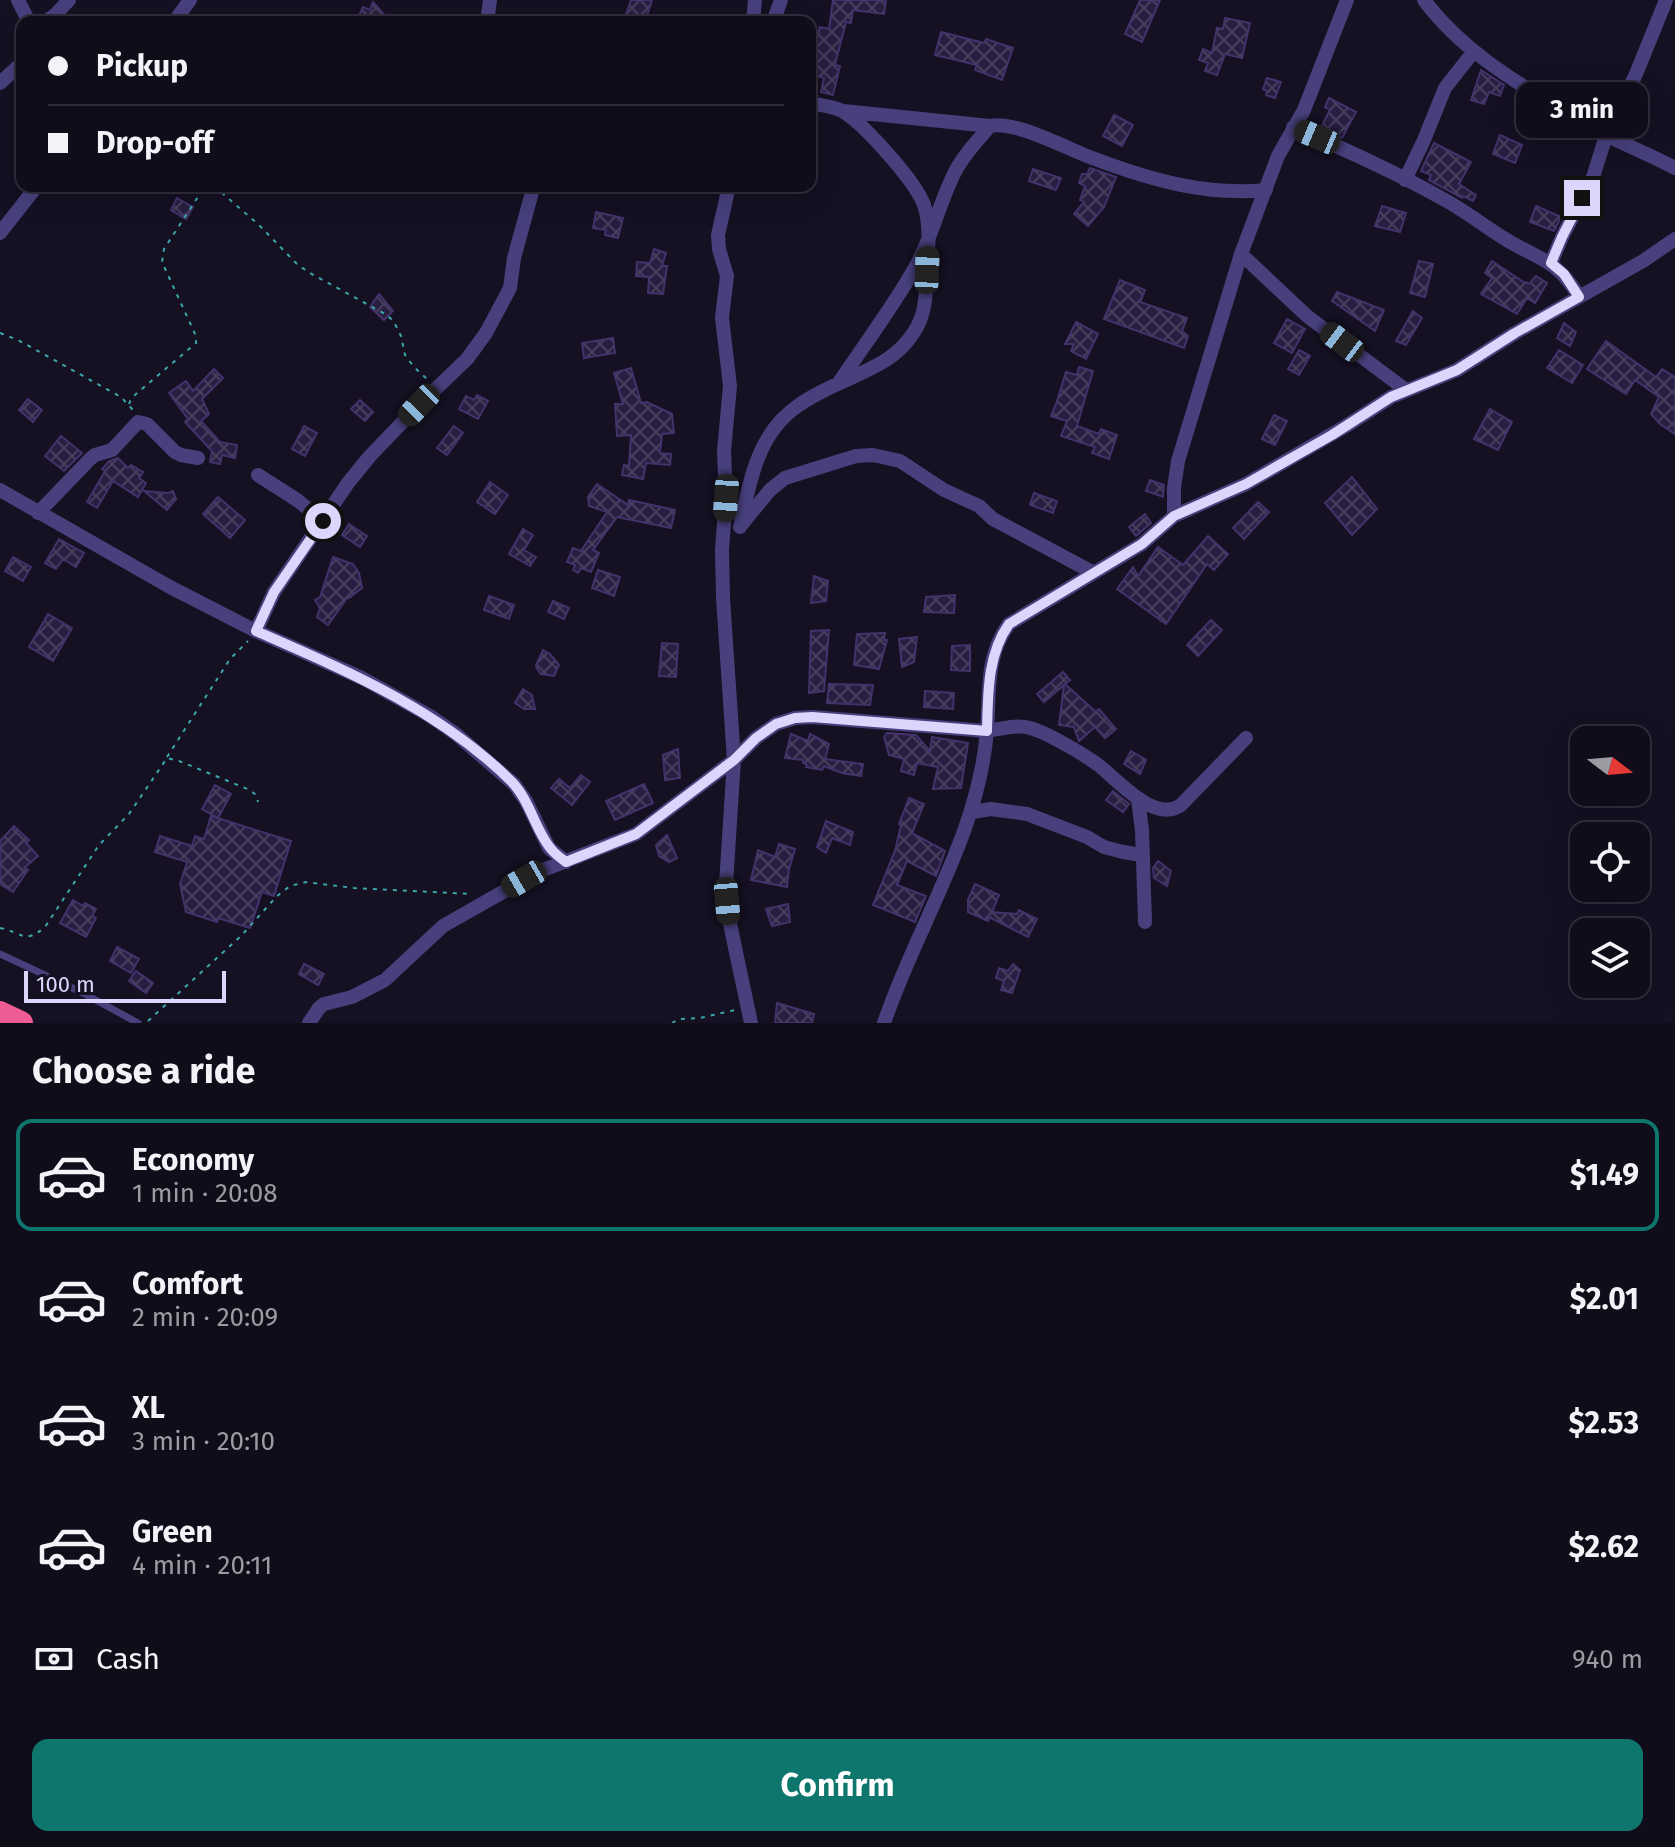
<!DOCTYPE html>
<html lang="en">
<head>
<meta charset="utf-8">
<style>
	:root { --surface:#100c1a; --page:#191523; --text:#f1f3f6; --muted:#9c9ba2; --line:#302c39; --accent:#0f766e }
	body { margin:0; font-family:"Fira Sans",sans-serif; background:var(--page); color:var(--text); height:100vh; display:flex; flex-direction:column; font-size:30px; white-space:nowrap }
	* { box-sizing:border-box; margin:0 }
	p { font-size:26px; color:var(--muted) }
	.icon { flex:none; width:44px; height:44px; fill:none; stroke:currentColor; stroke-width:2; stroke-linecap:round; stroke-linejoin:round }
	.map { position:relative; height:1023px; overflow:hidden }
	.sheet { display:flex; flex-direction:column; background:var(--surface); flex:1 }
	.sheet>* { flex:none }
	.banner { position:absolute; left:16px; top:16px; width:800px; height:176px; border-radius:16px; box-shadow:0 8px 32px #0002,0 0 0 2px var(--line); display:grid; align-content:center; height:176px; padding:0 32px; background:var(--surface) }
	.needle { width:52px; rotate:106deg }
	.controls { position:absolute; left:1570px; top:726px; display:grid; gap:16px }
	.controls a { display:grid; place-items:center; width:80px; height:80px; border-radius:16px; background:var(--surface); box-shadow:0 8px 32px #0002,0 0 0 2px var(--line); font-size:40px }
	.scale { position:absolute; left:24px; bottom:20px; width:202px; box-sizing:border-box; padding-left:8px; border:4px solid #ddd5fb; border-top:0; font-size:22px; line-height:28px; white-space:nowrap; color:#ddd5fb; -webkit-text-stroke:6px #151022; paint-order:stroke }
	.end { position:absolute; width:36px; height:36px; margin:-18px; border:10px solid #ddd5fb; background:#111; box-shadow:0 0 0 4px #111 }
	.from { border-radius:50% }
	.bubble { position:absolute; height:56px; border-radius:16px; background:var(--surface); box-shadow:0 8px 32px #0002,0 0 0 2px var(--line); font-size:26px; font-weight:700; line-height:56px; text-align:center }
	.car { position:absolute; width:24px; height:48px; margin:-24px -12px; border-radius:10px; box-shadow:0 0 6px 2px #0007; background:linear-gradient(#222 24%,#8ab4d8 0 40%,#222 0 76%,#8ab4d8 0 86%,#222 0) }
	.banner b { display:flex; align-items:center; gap:28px; height:76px; font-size:30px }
	.banner b+b { border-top:2px solid var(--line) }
	.banner i { width:20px; height:20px; background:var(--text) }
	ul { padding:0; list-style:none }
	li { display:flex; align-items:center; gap:24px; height:112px; margin:0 16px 12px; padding:0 16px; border:4px solid transparent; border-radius:16px }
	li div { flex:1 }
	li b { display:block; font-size:30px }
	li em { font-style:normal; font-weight:700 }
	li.active { border-color:var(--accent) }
	li>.icon { width:72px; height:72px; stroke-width:1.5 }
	h2 { padding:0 32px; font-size:36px; line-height:96px }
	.pay { display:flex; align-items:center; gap:20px; height:88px; padding:0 32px; font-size:30px }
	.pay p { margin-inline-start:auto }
	.button { display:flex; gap:16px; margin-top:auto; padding:16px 32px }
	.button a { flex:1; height:92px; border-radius:16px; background:var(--accent); color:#fff; font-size:32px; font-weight:700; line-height:92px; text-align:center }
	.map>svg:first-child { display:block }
	.building { fill:url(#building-cross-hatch); stroke:#43326b; stroke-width:2 }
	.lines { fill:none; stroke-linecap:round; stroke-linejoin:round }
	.path { stroke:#3aa7aa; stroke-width:2; stroke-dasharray:4 6; stroke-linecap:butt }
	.lane { stroke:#47407d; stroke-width:7 }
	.street { stroke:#47407d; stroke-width:14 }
	.highway { stroke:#ef5c95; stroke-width:24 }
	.route { stroke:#ddd5fb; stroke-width:10 }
</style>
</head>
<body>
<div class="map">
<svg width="1675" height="1023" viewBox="0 0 1675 1023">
	<defs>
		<pattern id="building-cross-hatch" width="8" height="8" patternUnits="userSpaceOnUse" patternTransform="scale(2)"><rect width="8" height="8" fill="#281e41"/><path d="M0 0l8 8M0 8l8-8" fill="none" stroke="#473e5d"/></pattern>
	</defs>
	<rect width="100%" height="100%" fill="#151022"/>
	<path class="building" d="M631,0H652L645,22L625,17Z
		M833,0H886L884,14L853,10L851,23L846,22L835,65L840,66L833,95L821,92L824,78L810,74V66L820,27L829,29Z
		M1140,0H1160L1142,42L1125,34Z
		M373,2L391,22H356L363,7L370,10Z
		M1225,18L1250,23L1242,58L1225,54L1217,75L1205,71L1208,63L1199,60L1203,49L1212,53L1217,28L1223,29Z
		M941,32L984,43L986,39L1013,48L1002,80L975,70L977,65L935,55Z
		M1481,70L1504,85L1500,96L1489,92L1484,104L1471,100Z
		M1267,78L1281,82L1275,98L1266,95L1267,91L1263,89Z
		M1329,98L1356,112L1342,138L1321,127L1330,110L1325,107Z
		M1114,115L1133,125L1122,146L1103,136Z
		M1500,135L1522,145L1515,163L1493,154Z
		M1434,143L1471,162L1459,184L1476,195L1473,201L1463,196L1462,198L1429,180L1431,175L1421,171Z
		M1090,168L1116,177L1104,207L1088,226L1074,214L1084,202L1080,200L1085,186L1079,183L1082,174H1087Z
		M1033,169L1061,178L1056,190L1029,181Z
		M177,198L193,207L186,219L171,210Z
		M1382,206L1406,213L1400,232L1375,226Z
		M1536,206L1561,217L1554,231L1530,222Z
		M596,212L623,218L618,238L605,235L606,230L593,228Z
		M654,249L666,253L662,266H667L663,294L648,293L649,277L636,276L637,262L650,263Z
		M1419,261L1433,264L1425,297L1410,293Z
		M1492,261L1525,283L1526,282L1529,284L1536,276L1547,283L1535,303L1527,298L1517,314L1481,294L1492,278L1485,273Z
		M1120,280L1145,290L1140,302L1187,318L1182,331L1188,336L1184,348L1104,319Z
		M1337,292L1384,310L1375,331L1332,301Z
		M379,294L393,311L384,320L370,307Z
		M1413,311L1422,318L1406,345L1396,341Z
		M1287,319L1305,329L1292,353L1274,343Z
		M1076,322L1098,334L1086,359L1071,351L1074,344H1065Z
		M1564,323L1576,332L1570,346L1557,338Z
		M613,338L615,353L584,358L582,343Z
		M1606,341L1656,377L1662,369L1675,377V434L1660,424L1651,414L1659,397L1635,380L1626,394L1587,369Z
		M1299,350L1310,356L1299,375L1288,369Z
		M1559,350L1583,365L1572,383L1547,368Z
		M1079,367L1093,371L1077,426L1099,434L1101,429L1117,435L1109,459L1092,453L1095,447L1061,436L1067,421L1051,416L1056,404L1066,372L1077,375Z
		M631,368L641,403L647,402L672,414L674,433L662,434L660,453L671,454L670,465L646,463L643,479L622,475L624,465L629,466L631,435L617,436L615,404H623L614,373Z
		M214,369L223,378L202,399L209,414L201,421L220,442L237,445L235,458L222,455L220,464L210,462L212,451L185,422L188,419L169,393L186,381L193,391Z
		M477,395L488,401L478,419L459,409L466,396L474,400Z
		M28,399L42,410L33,422L19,410Z
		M360,400L373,412L365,421L351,409Z
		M1490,409L1512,422L1498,450L1474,439Z
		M1274,415L1287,421L1275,445L1262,439Z
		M304,426L317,433L305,456L292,449Z
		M454,426L463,433L447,455L437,448Z
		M61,436L82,453L64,471L45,456Z
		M118,458L128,468L131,465L143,472L139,478L146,483L138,497L113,481L97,508L87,502L105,471L102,469L109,461Z
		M1352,477L1377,509L1352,535L1325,503Z
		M1150,480L1164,485L1163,497L1146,491Z
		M490,482L508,495L495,514L477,502Z
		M597,484L628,505L629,500L675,510L671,528L617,517L593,550L599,553L591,572L581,568L578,573L573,570L575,565L567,562L573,548L581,551L607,512L589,506L588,497Z
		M144,491L168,493L173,491L176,499L167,510Z
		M1034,493L1057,501L1053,513L1030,505Z
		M218,497L245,520L230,538L203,514Z
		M1258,502L1269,512L1244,539L1233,528Z
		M1145,514L1151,523L1136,536L1129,527Z
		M349,524L367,536L360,547L342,535Z
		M523,529L533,535L524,550L536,557L530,566L509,554Z
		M1208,536L1228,554L1214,570L1207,564L1166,624L1117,589L1133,567L1138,576L1158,547L1183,565Z
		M59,539L84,553L76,567L63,559L56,569L45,563Z
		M13,557L31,567L23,581L5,571Z
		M333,557L353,564L359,573L362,588L349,598H347L328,625L317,617L320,608L315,600L320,597Z
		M598,570L620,577L614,596L592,588Z
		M814,576L828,581L826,601L811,603Z
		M955,595L954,613L924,612L926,597Z
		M489,596L514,605L509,619L484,610Z
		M553,601L569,608L564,619L548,612Z
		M48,614L72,628L53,661L29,647Z
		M1211,620L1222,630L1198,656L1187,645Z
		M829,630L824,691L809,693L811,631Z
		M885,633L884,640H887L879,669L854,665L857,634Z
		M917,637L914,662L902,667L899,639Z
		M662,643L678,644L676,677L659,676Z
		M970,645V671L951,670L952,646Z
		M543,650L550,654L559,665L554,676L541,674L537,669L536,665Z
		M1063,672L1070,680L1065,684L1096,712L1099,709L1116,729L1105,738L1095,727L1079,741L1074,727L1059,725L1064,685L1044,702L1037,694Z
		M829,684L873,685L870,705L827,703Z
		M523,689L532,695L535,709H524L515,703Z
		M925,691L954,693L953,709L924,707Z
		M887,733L916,735L930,751L932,737L968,743L961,788L933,789L938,767L917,763L914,775L901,771L904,759L889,755L884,737Z
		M791,734L808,741L810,734L829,744L825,759L863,764L861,776L842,773L824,766L822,770L806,767L807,765L803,763V760L785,758Z
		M678,749L680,778L665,780L663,755Z
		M1131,751L1146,760L1140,774L1124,764Z
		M581,775L590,782L572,805L551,788L559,779L570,788Z
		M644,784L653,803L615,820L606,801Z
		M215,785L231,794L218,818L202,809Z
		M1113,791L1129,804L1123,812L1106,800Z
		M909,798L924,804L912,833L945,851L936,876L907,861L897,885L926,896L915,922L873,905L895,851L901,825L899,824Z
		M211,816L291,841L274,896L262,892L250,928L218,918L217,922L186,912L180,884L187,862L155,852L160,836L192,846L195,836L204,839Z
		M826,821L853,832L850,845L832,838L826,853L817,847Z
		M14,826L29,840L26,843L38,856L24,868L28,870L13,892L0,884V841Z
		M667,835L677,858L669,862L659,856L656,845Z
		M779,844L795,849L789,869L787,887L751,880L758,850L775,857Z
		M1158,861L1171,871L1167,886L1154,878L1153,868Z
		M975,884L999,895L992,912L1017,914L1019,910L1037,919L1028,937L989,917L988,921L968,912V900Z
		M73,900L83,906L85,903L96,909L92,916L96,918L86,937L60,923Z
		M788,904L790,922L772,926L766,909Z
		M117,947L139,959L131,973L110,961Z
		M304,964L324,974L318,985L299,974Z
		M1013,964L1020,970L1012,993L1001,990L1004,981L996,978L999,968L1008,971Z
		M136,971L153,983L146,993L129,981Z
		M777,1003L814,1014L812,1023H775Z"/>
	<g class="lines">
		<path class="path" d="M214,186L259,225L296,263L308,272L387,315L394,322L401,336L405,355L414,367L427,379
			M0,333L18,340L121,397L133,410
			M129,404L131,399L136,394L196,343V336L162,262L164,249L205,186
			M167,757L230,659L248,641
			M0,928C22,932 24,945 45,927L99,845L129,814L167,758L179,761L250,790L256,795L258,802
			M148,1021L241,936L277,896L290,886L306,882L354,888L471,894
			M672,1023L679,1019L700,1018L735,1010"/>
		<path class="lane" d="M0,954L83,993L138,1023"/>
		<path class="street" d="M18,0L29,22
			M1424,0C1459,47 1510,79 1559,108C1575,117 1591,128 1608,136C1630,147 1653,156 1675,168
			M45,22L55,15L69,0
			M174,22L190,0
			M487,22L490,0
			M753,22L755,0
			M773,22L781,0
			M0,83L22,63
			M843,111L990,126
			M1293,127C1344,149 1396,172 1445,200C1465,211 1483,225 1502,237C1536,259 1557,258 1579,297
			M1405,180L1424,140L1445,88L1474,51
			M729,186L718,235L719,249L727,276L722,318L730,386L724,451L726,498L722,549L723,598L734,760L726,884L729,919L751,1023
			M0,233L37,186
			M1241,254L1307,316L1406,390
			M1551,263L1562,237L1593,177L1606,136L1636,74L1666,0
			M838,384C864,345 893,307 916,266C933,235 940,200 956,170C965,153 978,140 990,126C1016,120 1069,150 1095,159C1151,180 1207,196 1266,190
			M258,475L297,500L323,521
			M0,490L170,587L256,631L362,678L430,716L456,734L514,784L526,801L549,848L566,862
			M38,513L90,459L95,455L112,450L138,422L147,424L175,452L181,455L198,458
			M1174,516V488L1178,461L1241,254L1278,156L1304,110L1347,0
			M742,524L770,490L785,478L856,456L873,455L900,461L944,490L979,506L993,519L1092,572
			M740,527C750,481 757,433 799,405C816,393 835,385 853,377C877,366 897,357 912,335C926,316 926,295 927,271C928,250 931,225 924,205C916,182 861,120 840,110C831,106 819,105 810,103
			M256,631L274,592L348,483L370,456L419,405L467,359L486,333L510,288L514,258L531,196V186
			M1138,799L1142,830L1145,922
			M972,812L991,809L1027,814L1087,837L1104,847L1123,852L1142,855
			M309,1023L319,1008L324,1004L352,997L385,980L443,926L538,872L636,834L734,760L756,738L776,724L795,718L812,717L987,731C1001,729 1016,724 1030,728C1046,732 1083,754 1097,764C1117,779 1154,824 1181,805L1246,738
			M884,1023C917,925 979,835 987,730C990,693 985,656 1009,624L1142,544L1174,516L1246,484L1346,426L1391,397L1457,370L1515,333L1643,261L1675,239"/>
		<path class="highway" d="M0,1013L21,1023"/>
	</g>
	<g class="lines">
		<path class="route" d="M323,521L274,592L256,631C347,671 440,710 512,782C531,802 536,833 552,850C556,855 561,858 566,862L636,834L734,760L756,738L776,724L795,718L812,717L987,731C988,695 987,655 1009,624L1142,544L1174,516L1246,484L1332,435L1391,397L1457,370L1515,333L1579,297L1564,274L1551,263L1562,237L1582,198"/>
	</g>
</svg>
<div class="controls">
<a><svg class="needle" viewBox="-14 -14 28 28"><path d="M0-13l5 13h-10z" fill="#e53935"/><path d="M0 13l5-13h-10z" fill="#9c9ba2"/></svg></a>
<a><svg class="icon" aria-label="locate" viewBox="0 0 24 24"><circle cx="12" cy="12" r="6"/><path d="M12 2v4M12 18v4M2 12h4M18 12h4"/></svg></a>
<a><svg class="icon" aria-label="layers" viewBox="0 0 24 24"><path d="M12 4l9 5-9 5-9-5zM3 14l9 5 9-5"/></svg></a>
</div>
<div class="scale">100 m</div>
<i class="end from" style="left:323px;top:521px"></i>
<i class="end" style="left:1582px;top:198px"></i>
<div class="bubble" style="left:1516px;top:82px;width:132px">3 min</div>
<i class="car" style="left:1317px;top:137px;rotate:293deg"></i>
<i class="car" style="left:927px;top:270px;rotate:2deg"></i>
<i class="car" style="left:1342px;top:342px;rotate:307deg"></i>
<i class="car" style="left:419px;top:405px;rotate:224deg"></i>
<i class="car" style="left:726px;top:498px;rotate:184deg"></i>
<i class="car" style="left:524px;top:879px;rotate:240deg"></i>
<i class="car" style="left:727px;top:901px;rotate:175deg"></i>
<div class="banner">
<b><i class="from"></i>Pickup</b>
<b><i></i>Drop-off</b>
</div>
</div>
<section class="sheet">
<h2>Choose a ride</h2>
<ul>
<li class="active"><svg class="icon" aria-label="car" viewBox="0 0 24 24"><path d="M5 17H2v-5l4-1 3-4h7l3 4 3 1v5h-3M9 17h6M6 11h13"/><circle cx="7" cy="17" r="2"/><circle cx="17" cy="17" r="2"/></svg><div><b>Economy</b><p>1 min · 20:08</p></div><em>$1.49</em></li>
<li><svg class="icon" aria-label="car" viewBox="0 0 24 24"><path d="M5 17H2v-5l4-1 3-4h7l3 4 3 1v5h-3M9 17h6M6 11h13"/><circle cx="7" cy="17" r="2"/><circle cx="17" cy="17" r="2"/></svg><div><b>Comfort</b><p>2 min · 20:09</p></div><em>$2.01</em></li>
<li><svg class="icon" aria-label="car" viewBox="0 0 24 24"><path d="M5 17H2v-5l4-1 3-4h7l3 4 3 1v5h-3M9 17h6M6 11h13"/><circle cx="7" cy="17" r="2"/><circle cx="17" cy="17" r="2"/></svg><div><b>XL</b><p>3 min · 20:10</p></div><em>$2.53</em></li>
<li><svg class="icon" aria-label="car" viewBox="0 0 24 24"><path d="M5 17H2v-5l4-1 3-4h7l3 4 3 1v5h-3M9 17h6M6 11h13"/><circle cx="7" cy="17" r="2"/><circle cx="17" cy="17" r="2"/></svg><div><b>Green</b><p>4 min · 20:11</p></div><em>$2.62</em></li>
</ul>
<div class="pay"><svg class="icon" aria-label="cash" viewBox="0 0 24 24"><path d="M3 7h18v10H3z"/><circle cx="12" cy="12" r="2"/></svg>Cash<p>940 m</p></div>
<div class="button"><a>Confirm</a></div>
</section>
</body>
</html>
